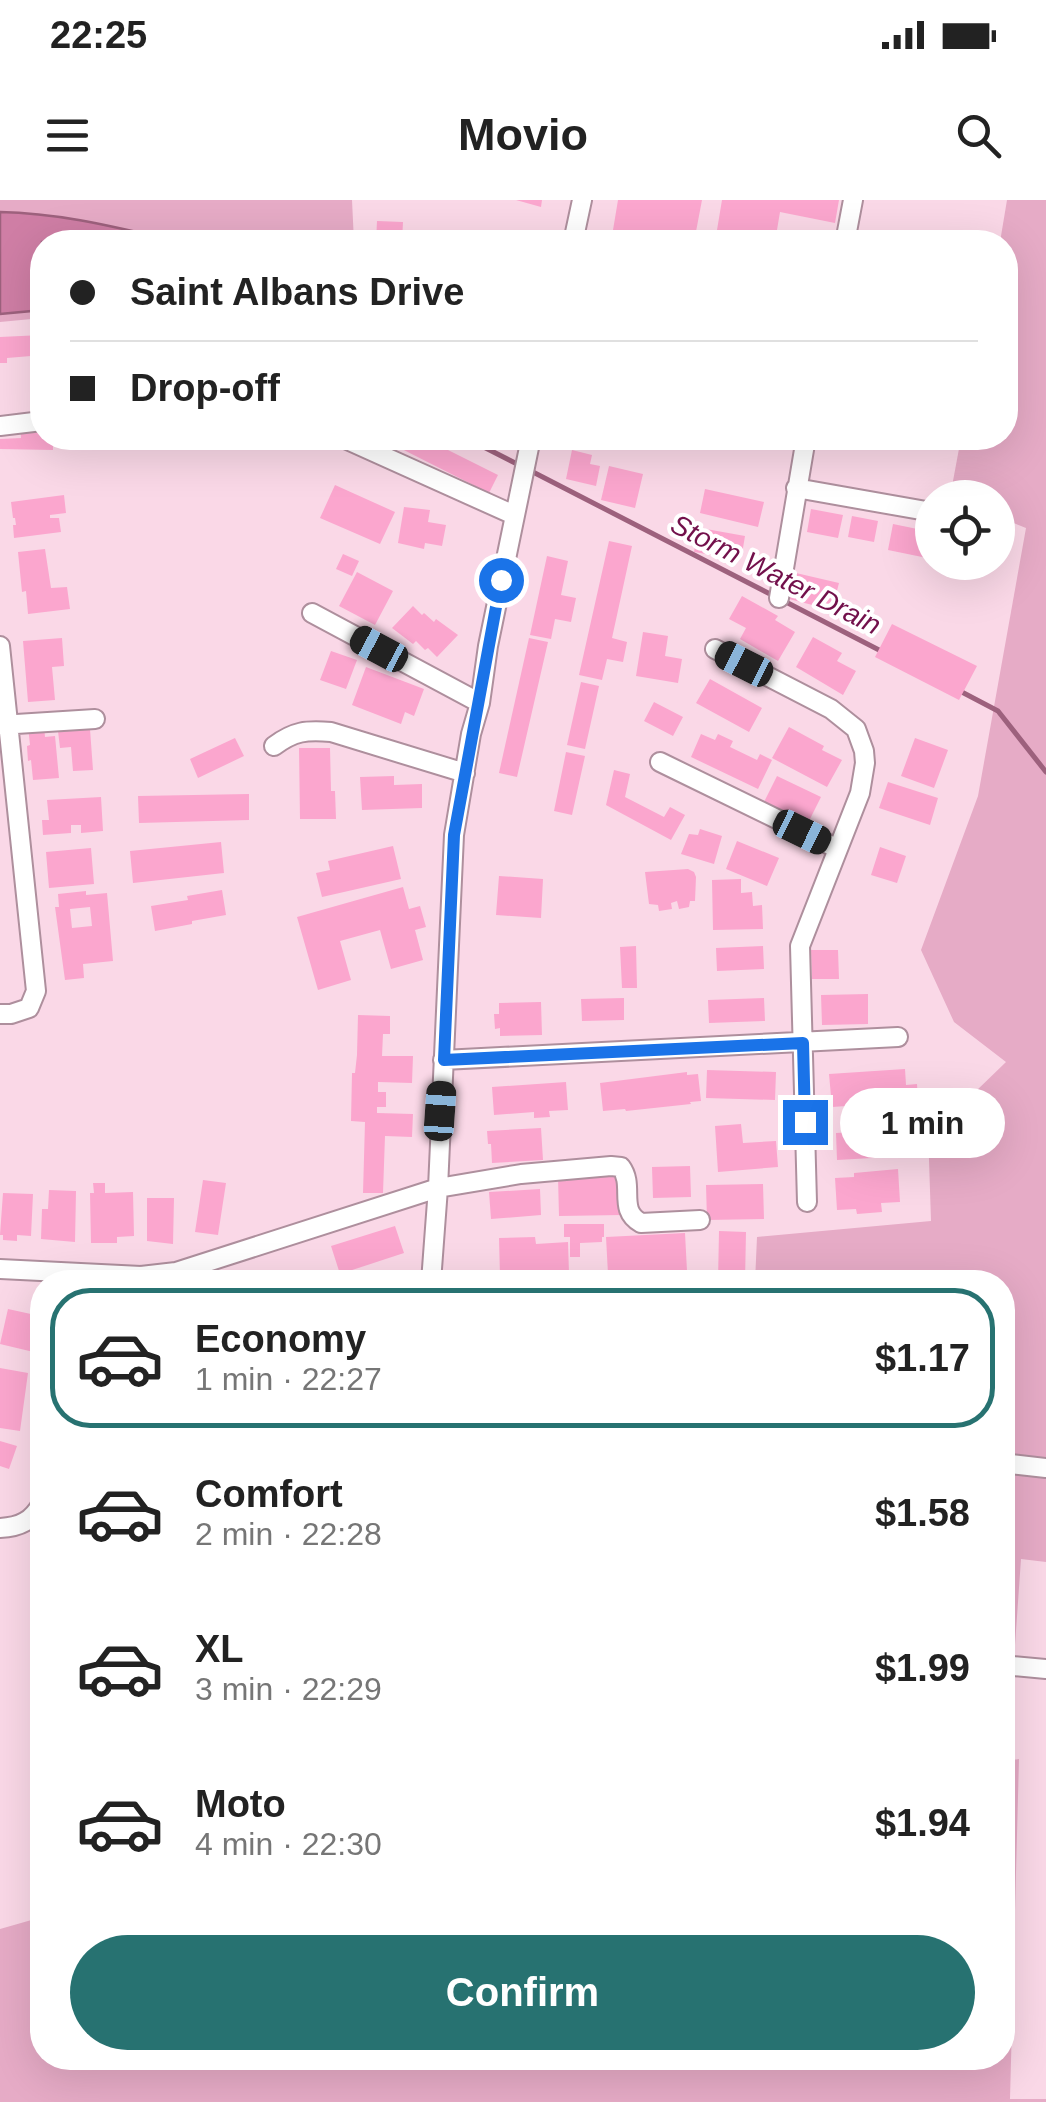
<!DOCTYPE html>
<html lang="en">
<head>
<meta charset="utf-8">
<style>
	:root { --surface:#fff; --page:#f2f2f2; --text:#222; --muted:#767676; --line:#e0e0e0; --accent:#277271 }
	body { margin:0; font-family:Arial,sans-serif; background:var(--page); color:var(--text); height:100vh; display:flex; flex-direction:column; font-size:38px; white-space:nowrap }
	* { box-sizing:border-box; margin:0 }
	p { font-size:32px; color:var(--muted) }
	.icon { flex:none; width:55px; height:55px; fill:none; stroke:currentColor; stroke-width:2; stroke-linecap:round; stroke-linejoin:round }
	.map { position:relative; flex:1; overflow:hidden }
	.details { position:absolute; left:30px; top:1070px; width:985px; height:800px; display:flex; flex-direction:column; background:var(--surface); border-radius:40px; box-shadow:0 10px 40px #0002 }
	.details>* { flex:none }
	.guide { position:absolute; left:30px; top:30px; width:988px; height:220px; border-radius:40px; box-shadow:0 10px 40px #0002; display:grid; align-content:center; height:220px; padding:0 40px; background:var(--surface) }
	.tools { position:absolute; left:915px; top:280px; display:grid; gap:20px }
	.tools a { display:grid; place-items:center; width:100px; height:100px; border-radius:50%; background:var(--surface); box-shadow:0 10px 40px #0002; font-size:50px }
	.end { position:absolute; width:45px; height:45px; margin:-22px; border:12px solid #1a73e8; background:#fff; box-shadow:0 0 0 5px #fff }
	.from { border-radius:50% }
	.bubble { position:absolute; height:70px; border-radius:35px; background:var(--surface); box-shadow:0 10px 40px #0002; font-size:32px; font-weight:800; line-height:70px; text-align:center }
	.car { position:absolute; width:30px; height:60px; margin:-30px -15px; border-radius:12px; box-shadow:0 0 8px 2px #0007; background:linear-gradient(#222 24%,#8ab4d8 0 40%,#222 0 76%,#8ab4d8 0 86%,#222 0) }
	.guide b { display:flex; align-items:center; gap:35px; height:95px; font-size:38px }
	.guide b+b { border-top:2px solid var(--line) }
	.guide i { width:25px; height:25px; background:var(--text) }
	ul { padding:18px 0 0; list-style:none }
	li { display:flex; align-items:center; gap:30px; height:140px; margin:0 20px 15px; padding:0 20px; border:5px solid transparent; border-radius:40px }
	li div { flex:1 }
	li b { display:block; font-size:38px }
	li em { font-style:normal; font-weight:800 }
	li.active { border-color:var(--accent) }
	li>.icon { width:90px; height:90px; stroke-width:1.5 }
	.button { display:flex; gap:20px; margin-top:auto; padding:20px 40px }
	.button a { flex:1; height:115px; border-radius:60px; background:var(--accent); color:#fff; font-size:40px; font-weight:800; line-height:115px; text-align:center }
	.status { display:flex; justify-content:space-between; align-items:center; height:70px; padding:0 50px; background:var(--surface); direction:ltr }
	.status svg { height:28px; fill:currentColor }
	header { display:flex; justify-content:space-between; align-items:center; height:130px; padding:0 40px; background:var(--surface); font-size:45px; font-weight:800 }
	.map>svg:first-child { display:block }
	.green { fill:#e6abc6 }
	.water { fill:#cf7ea5; stroke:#9d617d; stroke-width:2.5 }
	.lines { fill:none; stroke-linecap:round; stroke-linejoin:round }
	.stream { stroke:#9d617d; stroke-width:5 }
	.building { fill:#fba6ce; fill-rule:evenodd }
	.minor-casing { stroke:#ae8f9d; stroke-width:22 }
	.minor { stroke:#fff; stroke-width:18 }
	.route { stroke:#1a73e8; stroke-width:12 }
	.labels { text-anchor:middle; stroke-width:8; stroke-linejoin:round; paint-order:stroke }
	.water-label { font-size:28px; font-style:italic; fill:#72104b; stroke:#fff }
</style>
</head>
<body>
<div class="status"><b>22:25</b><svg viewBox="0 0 49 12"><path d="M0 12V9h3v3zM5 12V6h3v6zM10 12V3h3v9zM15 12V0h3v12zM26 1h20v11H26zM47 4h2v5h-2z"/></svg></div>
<header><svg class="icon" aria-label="menu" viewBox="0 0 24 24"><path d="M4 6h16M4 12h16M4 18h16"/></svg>Movio<svg class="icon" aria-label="search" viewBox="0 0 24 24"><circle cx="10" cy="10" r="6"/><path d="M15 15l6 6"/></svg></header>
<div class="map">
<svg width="1046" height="1902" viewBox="0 0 1046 1902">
	<rect width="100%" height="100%" fill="#fad8e7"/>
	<path class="green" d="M0,0H352L354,42H42V118L0,122Z
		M1007,0H1046V1362L1021,1359L1015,1445H1002V1082H755L757,1037L931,1021L927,899L973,894L1006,862L954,822L921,750L978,596L1026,328L998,317V298L950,297L961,238H1005V42H1000Z
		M1019,1559L1010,1899H1046V1902H0V1729L42,1717V1858H1002L1003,1561Z"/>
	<path class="water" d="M0,12C58,13 111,26 167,39L171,42H42V110L0,114Z"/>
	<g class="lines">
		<path class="stream" d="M466,238L521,266
			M531,271L774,396
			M784,401L881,451
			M958,490L998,511L1046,572"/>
	</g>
	<path class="building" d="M516,0H542L541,7Z
		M618,0H702L694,42H611Z
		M722,0H839L835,23L780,12L775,42H715Z
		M377,21L403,22L402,42H376Z
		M42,135V179H33L31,156L7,158V163H0V137Z
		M42,225V238H65L66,242L53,243V250L0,249V239L21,238L20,226Z
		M380,238H424L498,275L489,293Z
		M572,250L592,255L590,264L600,266L596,286L566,279Z
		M609,266L643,274L635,308L601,300Z
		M335,285L395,312L380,344L320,318Z
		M705,289L764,302L758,327L700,313Z
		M64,295L66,313L50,315V318H59L61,332L14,338L13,325H16L15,318H13L11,302Z
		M404,307L430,310L428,322L446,325L442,346L425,343L424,349L398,343Z
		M811,309L843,315L838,338L807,332Z
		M852,316L878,321L874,342L848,337Z
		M893,324L932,332L927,358L888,350Z
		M706,329L745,336L742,354L724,357L694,352L696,341L703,343Z
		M609,341L632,346L612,438L627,442L623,462L607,459L602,480L579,475Z
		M45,349L51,388L67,387L70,409L28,414L26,391L22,392L18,352Z
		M343,354L359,361L352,376L336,369Z
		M547,356L568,361L561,395L576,398L571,422L555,419L551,439L530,435Z
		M970,362H996L995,369L970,364Z
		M357,372L393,391L375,425L339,406Z
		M796,373L839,383L832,410L789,399Z
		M742,396L778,416L775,420L795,432L778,461L740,439L746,428L729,419Z
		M413,406L422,415L424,413L434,422L436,419L458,435L437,457L428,448L425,450L416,441L413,444L392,428Z
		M892,424L977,466L959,500L875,457Z
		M643,432L668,436L665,456L682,459L678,483L636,476Z
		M813,437L842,453L837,461L856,471L843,495L796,467Z
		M62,438L64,466L52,467L55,500L28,502L23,441Z
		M529,438L548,442L517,577L499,573Z
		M331,451L357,460L346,489L320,480Z
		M366,467L424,489L414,516L405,512L401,524L352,505Z
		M710,479L762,508L749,532L696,503Z
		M581,482L599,486L585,549L567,545Z
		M654,502L683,517L673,536L644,521Z
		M44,525L45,537L55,536L59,578L33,580L31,560L28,561L27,546L30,545L28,526Z
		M789,527L824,546L822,550L842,560L827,587L772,558Z
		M90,529L93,570L73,571L71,547L60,548L58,531Z
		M701,534L715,540L718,534L733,541L730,547L757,560L760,554L772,560L758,589L691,557Z
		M235,538L244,556L198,578L190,559Z
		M915,538L948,550L934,588L901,576Z
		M299,548H330L331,591H335L336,619H300Z
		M566,552L585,556L572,615L554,611Z
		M614,570L630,574L625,597L664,617L670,607L685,615L671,640L606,605Z
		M394,576V585L422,584V608L362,610L360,577Z
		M777,576L821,597L807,625L763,604Z
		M888,582L938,598L930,625L879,608Z
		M249,594V620L139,623L138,596Z
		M101,597L103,631L81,633V625H71V633L43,635L42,620H49L47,600Z
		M700,629L722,636L714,664L681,654L689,634L698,635Z
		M737,641L779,658L767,686L726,669Z
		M221,642L224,673L133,683L130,651Z
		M393,646L401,679L322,697L316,673L330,670L328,661Z
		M880,647L906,656L897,683L871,675Z
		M91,648L94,684L49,688L46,652Z
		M688,669L694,672L696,677L695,701H690L689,707L679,709L677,701L671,703L672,709L659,711L658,705L649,704L645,672Z
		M499,676L543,679L541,718L496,715Z
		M741,679V693L752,692L753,706L762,705L763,729L713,730L712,680Z
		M403,687L409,709L420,706L426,727L415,730L423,760L391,769L380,730L340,741L351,780L318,790L297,717Z
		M222,690L226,715L192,721V724L155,731L151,706L188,700L187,696Z
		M86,691V695L107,693L113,761L83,764L84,778L65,780L55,707H59L58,694ZM90,707L92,726L72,728L70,709Z
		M636,746L637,788H622L620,747Z
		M763,746L764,769L717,771L716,748Z
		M811,750H838L839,779H812Z
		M868,794V824L822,825L821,795Z
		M624,798V820L582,821L581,799Z
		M764,798L765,821L709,823L708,800Z
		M541,802L542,835L500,836V828L495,829L494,814H499V803Z
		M358,815L390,816V834H383L382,856H413L412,883L378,882V892H386V907H377V913L413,914L412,937L385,936L383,993H363L365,922L351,921L352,873H355L357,855Z
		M905,869L906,885L917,884L918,901L832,907L829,874Z
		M707,870L776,872L775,900L706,898Z
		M687,872V875L698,874L701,901L690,902L691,904L626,911L625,909L603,911L600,883Z
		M566,882L568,910L549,911L550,917L534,918V912L494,915L492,887Z
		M741,924L743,943L776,941L778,967L718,972L715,926Z
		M853,925H867L868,931L888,930L890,957L837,960L836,933L854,932Z
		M541,928L543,960L492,963L491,944H488L487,931Z
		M690,966L691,997L653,998L652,967Z
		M898,969L900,1002L881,1003L882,1012L857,1014L856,1009L837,1010L835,978L854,977V973Z
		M621,975L622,1015L559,1016L558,977Z
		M203,980L226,983L218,1035L195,1032Z
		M93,983H105V993L133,992L134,1036L117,1037V1043H91L90,993H94Z
		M763,984L764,1019L707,1020L706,985Z
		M540,989L541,1015L491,1019L489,992Z
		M49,990L76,991L75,1042L41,1039L42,1009H48Z
		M3,993L33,994L31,1036L17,1035V1041L3,1040V1035H0Z
		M147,998H174L173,1044L147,1041Z
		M564,1024H604V1037H602V1042L580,1043V1057H570V1037H564Z
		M395,1026L404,1053L340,1074L331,1046Z
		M719,1031L746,1032L745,1082H718Z
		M685,1033L687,1071L608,1074L606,1037Z
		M535,1037L536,1044L568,1042L569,1073L500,1076L499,1038Z
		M8,1109L40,1116L37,1128L42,1129V1154L0,1144Z
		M0,1168L28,1173L20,1231L0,1228Z
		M0,1241L17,1246L9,1269L0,1266Z"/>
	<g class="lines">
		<defs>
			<path id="minor" d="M573,42L582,0
				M845,42L853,0
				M0,226L42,221
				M343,238L514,315
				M796,288L932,312
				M779,398L806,238
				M312,413L480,503
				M0,446L36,791L29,808L11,814H0
				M715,449L831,509L856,529L864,551L865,563L860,593L800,746L807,1002
				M0,525L95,519
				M274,546C294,531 306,530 331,532L465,573
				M660,562L838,649
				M443,860L898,837
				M0,1069L141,1076L176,1072L438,988L521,974L611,966L621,967C635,986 617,1010 641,1023L700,1020
				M431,1082L438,988L454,635L471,534L480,503L488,446L531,238
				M1002,1263L1046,1268
				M0,1328C20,1327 32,1321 42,1303
				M1002,1465L1046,1469"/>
		</defs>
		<use href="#minor" class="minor-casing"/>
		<use href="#minor" class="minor"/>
	</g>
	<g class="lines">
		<path class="route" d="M501,380L454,635L444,860L803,843L805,922"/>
	</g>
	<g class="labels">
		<g class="water-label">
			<text transform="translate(776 374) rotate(27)" y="10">Storm Water Drain</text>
		</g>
	</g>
</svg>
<div class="tools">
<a><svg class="icon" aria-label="locate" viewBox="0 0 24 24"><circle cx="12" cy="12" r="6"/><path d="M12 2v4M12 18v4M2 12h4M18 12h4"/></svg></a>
</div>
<i class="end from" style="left:501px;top:380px"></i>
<i class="end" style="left:805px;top:922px"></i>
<div class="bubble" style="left:840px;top:888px;width:165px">1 min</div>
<i class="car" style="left:379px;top:449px;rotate:298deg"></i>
<i class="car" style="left:744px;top:464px;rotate:297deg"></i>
<i class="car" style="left:802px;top:632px;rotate:116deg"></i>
<i class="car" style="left:440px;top:911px;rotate:4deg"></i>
<div class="guide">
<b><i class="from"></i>Saint Albans Drive</b>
<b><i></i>Drop-off</b>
</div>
<section class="details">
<ul>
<li class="active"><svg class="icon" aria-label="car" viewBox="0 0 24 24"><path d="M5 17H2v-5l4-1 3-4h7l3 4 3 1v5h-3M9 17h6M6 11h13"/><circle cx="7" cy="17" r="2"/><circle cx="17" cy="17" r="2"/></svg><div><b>Economy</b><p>1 min · 22:27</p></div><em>$1.17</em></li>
<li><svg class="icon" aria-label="car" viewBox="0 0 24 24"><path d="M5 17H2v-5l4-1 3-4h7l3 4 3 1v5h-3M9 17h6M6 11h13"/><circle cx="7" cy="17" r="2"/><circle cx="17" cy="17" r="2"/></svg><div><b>Comfort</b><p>2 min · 22:28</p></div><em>$1.58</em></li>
<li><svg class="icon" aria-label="car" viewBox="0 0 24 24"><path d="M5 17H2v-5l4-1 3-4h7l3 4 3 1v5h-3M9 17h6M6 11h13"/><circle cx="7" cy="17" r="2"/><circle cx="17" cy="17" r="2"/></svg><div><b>XL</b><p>3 min · 22:29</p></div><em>$1.99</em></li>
<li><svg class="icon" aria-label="car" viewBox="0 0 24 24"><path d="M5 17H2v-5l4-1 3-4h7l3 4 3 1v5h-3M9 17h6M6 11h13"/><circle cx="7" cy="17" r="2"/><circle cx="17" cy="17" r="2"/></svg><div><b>Moto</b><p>4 min · 22:30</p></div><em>$1.94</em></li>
</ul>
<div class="button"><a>Confirm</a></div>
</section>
</div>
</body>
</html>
